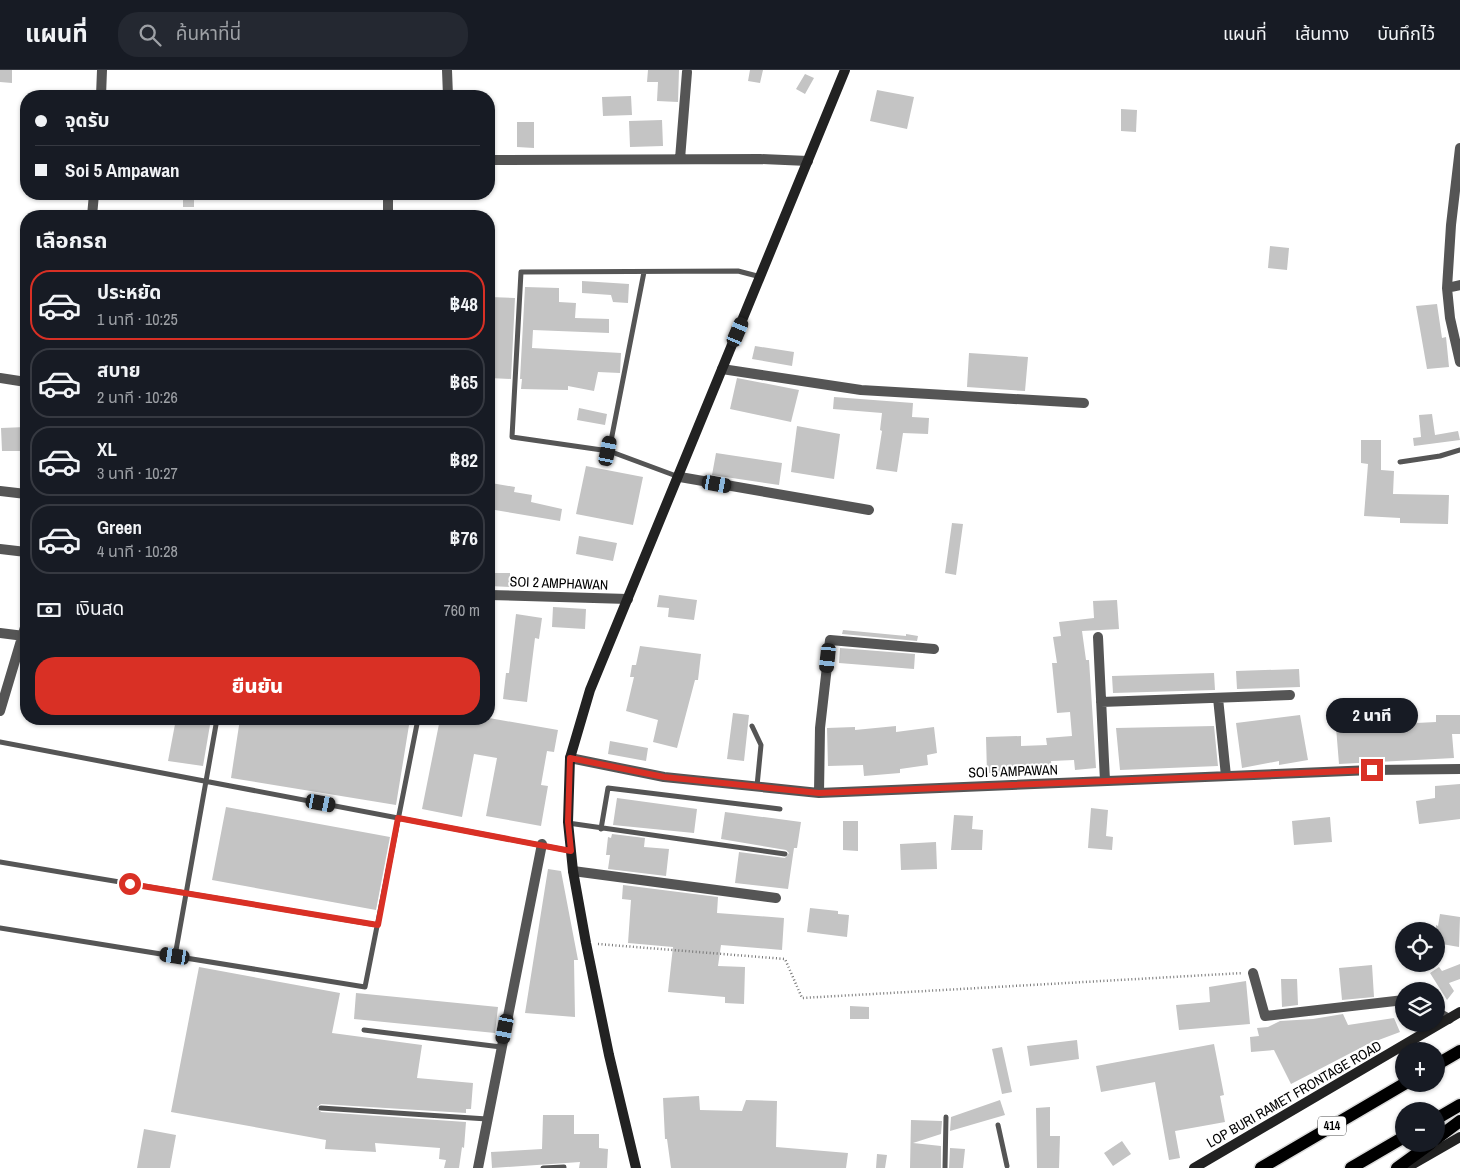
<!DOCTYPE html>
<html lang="th">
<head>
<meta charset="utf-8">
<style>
	:root { --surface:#171b24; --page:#242831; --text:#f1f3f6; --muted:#9ea1a6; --line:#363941; --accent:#d93025 }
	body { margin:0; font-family:"Archivo Narrow","Noto Sans Thai",sans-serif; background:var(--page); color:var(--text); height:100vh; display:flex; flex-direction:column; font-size:19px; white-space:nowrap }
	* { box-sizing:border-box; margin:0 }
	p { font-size:16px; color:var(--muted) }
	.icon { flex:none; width:28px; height:28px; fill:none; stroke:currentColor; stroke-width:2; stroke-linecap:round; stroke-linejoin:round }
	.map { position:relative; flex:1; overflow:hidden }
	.sheet { position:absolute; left:20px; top:140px; width:475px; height:515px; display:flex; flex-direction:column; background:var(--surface); border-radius:20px; box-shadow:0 1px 4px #0004 }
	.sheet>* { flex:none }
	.hud { position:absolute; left:20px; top:20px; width:475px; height:110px; border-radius:20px; box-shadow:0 1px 4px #0004; display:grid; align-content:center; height:110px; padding:0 15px; background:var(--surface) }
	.fabs { position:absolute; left:1395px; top:852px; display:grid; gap:10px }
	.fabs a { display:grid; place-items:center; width:50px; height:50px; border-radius:50%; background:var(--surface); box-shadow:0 1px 4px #0004; font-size:25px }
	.end { position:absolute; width:22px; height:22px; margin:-11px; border:6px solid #d93025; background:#fff; box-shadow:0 0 0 2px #fff }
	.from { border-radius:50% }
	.bubble { position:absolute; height:35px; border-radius:18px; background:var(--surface); box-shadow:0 1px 4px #0004; font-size:16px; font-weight:800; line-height:35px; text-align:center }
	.car { position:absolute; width:15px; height:30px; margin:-15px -8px; border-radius:6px; box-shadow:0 0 4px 1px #0007; background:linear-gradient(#222 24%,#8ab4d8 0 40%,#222 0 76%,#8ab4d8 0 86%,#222 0) }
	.hud b { display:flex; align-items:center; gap:18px; height:48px; font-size:19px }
	.hud b+b { border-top:1px solid var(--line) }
	.hud i { width:12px; height:12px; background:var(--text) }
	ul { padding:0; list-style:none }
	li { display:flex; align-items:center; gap:15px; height:70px; margin:0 10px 8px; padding:0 5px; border:2px solid var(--line); border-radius:20px }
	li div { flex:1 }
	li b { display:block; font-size:19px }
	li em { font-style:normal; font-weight:800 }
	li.active { border-color:var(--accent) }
	li>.icon { width:45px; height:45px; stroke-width:1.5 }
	h2 { padding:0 15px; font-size:22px; line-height:60px }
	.pay { display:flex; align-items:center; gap:12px; height:55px; padding:0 15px; font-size:19px }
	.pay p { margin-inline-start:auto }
	.cta { display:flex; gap:10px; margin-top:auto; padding:10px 15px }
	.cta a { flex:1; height:58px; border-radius:20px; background:var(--accent); color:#fff; font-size:20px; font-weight:800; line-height:58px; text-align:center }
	header { display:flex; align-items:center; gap:30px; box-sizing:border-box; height:70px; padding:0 25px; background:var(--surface); border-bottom:1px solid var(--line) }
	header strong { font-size:24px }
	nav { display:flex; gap:28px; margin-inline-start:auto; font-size:18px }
	.search { width:350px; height:45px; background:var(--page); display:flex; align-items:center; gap:12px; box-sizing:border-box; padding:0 18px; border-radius:20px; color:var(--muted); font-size:19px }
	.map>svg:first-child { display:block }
	.building { fill:#c4c4c4 }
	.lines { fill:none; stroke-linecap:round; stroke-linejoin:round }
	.primary-casing { stroke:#dbdbdb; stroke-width:15 }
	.path { stroke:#777; stroke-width:2.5; stroke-dasharray:1 2.5; stroke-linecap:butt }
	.lane { stroke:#555; stroke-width:5 }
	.street { stroke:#555; stroke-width:10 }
	.secondary { stroke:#222; stroke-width:10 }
	.primary { stroke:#000; stroke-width:12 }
	.route { stroke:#d93025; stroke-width:6 }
	.labels { text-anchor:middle; stroke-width:4; stroke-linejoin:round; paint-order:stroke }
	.shield { fill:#fff; stroke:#4c4c4c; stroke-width:1 }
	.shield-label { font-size:12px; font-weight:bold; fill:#000 }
	.street-label { font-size:14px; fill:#000; stroke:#fff }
</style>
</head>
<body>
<header>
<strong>แผนที่</strong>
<div class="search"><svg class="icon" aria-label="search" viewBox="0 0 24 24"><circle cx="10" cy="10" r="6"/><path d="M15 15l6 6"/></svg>ค้นหาที่นี่</div>
<nav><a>แผนที่</a><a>เส้นทาง</a><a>บันทึกไว้</a></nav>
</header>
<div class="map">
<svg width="1460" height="1098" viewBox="0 0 1460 1098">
	<rect width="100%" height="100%" fill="#fff"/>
	<path class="building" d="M0,0H12V13L0,12Z
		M648,0H679L678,32L657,31L658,12H647Z
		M750,0H763L760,13L748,11Z
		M805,4L814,8L805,24L796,19Z
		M877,20L914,27L907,59L870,51Z
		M631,26L632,45L603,46L602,27Z
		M1121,39L1137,40L1136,62L1121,61Z
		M662,50L663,76L630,77L629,51Z
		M517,52H534V78L517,77Z
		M183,124H194V137H183Z
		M1270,176L1289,178L1287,200L1268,198Z
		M582,211L629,214L628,233L613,232L611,225L582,223Z
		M525,217L559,218V232L576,233L575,248L609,249V263L533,260L532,278L621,283L620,303L598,302L594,321L568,316V320L521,319L522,309H520Z
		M489,227L515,228L511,309L489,308Z
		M1437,234L1442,268L1446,267L1449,297L1427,299L1416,236Z
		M755,276L794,282L792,296L752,289Z
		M969,283L1028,287L1025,321L967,317Z
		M737,308L799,320L791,352L730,339Z
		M834,327L913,333L912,347L929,348L928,364L903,363L897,402L876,399L882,361L880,360L882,343L833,339Z
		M579,338L607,344L605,355L577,350Z
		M1432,344L1435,365L1458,361L1460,370L1414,376L1413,368L1421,367L1419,345Z
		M797,356L840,364L834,409L791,402Z
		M26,357V381H2L1,358Z
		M1361,370H1381V400L1394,401L1393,424L1449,425L1448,454L1400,453V448L1364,446L1368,394L1361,393Z
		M716,383L782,393L779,415L712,405Z
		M586,396L643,407L633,455L576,444Z
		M491,413L515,417L514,422L532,425L531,432L562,439L560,451L489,439Z
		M952,453L963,454L956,505L945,503Z
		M579,466L617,473L613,491L576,484Z
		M489,503H510V517L489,516Z
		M659,525L697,530L694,550L668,547L669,538L657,537Z
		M1117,530L1119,559L1082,561L1086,590H1089L1096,698L1075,700L1074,690L1051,691L1052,703H987L986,667L1021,666V676L1047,675L1046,668L1072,666L1070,642L1057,643L1052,593H1057L1053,567L1061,566L1059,552L1094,548L1093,531Z
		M553,537L586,539L585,559L552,557Z
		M516,544L542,548L539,569L535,568L527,632L503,629L506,603H509Z
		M843,560L906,566V564L918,566L917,571L842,564Z
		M640,576L701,584L698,610H695L677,678L653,672L658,650L626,641L634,607H630L632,595H636Z
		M840,578L915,584L914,599L839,593Z
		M1299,599L1300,617L1237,619L1236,601Z
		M1214,603L1215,620L1113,623L1112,606Z
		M733,643L749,645L744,691L727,689Z
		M1300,645L1308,690L1279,695V691L1242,698L1236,653Z
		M1436,645H1460V664H1452L1454,688L1339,694L1336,657L1436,652Z
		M489,648L558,660L554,682L547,681L541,715L548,716L541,756L486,746L497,688L474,684L462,747L422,739L440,649Z
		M176,649H211L203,696L168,691Z
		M240,649H410L396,735L231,708Z
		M896,656V662L934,657L937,683L927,685L928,695L900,699V703L864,706L863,695L828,696L827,658L855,657V660Z
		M1214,656L1218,696L1120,700L1116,658Z
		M610,671L648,678L646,691L608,684Z
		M1460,714V749L1419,754L1416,731L1435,728V716Z
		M617,728L697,739L694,763L613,755Z
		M226,737L390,767L376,840L212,810Z
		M1091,738L1108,740L1106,766L1113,767L1112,780L1088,778Z
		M725,742L801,752L797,778H794L788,819L735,813L739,782L785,788L789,783L786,780L721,769Z
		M954,745L973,746L972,759L983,760L982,780H951Z
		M1330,747L1332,772L1294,775L1292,751Z
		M843,751H858V781L843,780Z
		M612,764L645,768L644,777L669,779L666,806L608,799L610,785H606L608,767L611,768Z
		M936,772L937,799L901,800L900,774Z
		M548,799L561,801L578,890H574L575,947L525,943Z
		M623,815L718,827L717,843L784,848L782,880L721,875L718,896L745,897L744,934L725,933V927L668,922L673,877L628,873L631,830L622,829Z
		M810,838L838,841V844L849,845L847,867L807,862Z
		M1440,844L1460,847L1459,877L1436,873V855L1438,856Z
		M1460,894V909L1449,913L1454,921L1447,930L1430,903L1439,897L1442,901Z
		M1372,895L1374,927L1342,930L1339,898Z
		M199,897L340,923L332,963L422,975L417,1008L473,1013L471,1039H466V1043L321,1034L317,1037L321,1042L466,1052L464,1078L462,1077L459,1098H444L446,1090L439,1089L440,1078L375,1073L376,1082L325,1079L326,1070L171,1042Z
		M1281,909H1297L1298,935L1282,937Z
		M1246,911L1250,954L1179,960L1176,935L1210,932L1209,917Z
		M356,923L498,937L495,963L354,949Z
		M850,936L869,937V949H850Z
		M1343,944L1348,955L1394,948L1400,962L1368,974L1291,1014L1274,980L1251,982L1250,967L1259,966L1257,958L1268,957L1280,951L1313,949Z
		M1077,970L1079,989L1030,996L1027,976Z
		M1214,974L1224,1025L1220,1026L1225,1052L1175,1061L1180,1088L1169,1090L1155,1012L1101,1022L1096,996Z
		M1002,977L1012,1022L1002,1024L992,979Z
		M699,1026L700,1040L742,1041L746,1030L777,1031L776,1077L848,1083L846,1098H671L667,1069H665L663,1028Z
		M1000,1030L1005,1045L950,1061L951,1047Z
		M1050,1037V1066H1060L1059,1098H1037L1036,1038Z
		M543,1045H574V1064H599V1078L608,1079L607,1098H579L580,1092L492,1098L491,1082L542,1079Z
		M911,1050L942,1051L941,1064L913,1073L941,1076V1098H910Z
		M144,1059L176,1065L170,1098H137Z
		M1122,1071L1131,1084L1113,1096L1104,1083Z
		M950,1078L965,1079L963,1098H949Z
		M877,1084L887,1085L885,1098H876Z"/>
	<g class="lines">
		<defs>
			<path id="primary" d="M1436,995L1460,981
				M1436,1049L1460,1035
				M1436,1069L1460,1051
				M1261,1098L1404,1014
				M1351,1098L1404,1067
				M1397,1098L1430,1074"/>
		</defs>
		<use href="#primary" class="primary-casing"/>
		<path class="path" d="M598,874L785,889L802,928L1243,903"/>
		<path class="lane" d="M609,381L644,202
			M1400,392L1440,386L1460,380
			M679,407L609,381L512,367L521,202L738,201L761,207
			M752,656L761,675L757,716
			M0,672L571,781
			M568,753L785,784
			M601,759L608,718L780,739
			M0,792L377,855
			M0,858L365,917L418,649
			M175,886L217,649
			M364,960L501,977
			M321,1038L487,1049
			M998,1055L1007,1096
			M543,1098L564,1097
			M945,1098L946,1047"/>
		<path class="street" d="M447,0L448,26
			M101,26L102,0
			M1460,78L1451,155L1447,218L1450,248L1460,292
			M680,89L687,2
			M489,90L760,89L808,91
			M388,124V146
			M92,146L94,124
			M1447,218L1460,215
			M722,299L861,320L1084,333
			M0,308L26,312
			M680,407L869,440
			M0,421L26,424
			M0,479L26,482
			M489,525L628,529
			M0,563L24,566
			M1098,567L1105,711
			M1218,628L1226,706
			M1101,632L1290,625
			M0,641L26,554
			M570,688L664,707L819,723L1372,700L1460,699
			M819,723L820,658L830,570L934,579
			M573,801L776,828
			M1253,903L1265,946L1404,930
			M1436,942L1449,949
			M478,1098L542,774"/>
		<path class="secondary" d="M636,1098L609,985L586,873L573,801L568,752L570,688L590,620L845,0
			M1194,1098L1460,942
			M1406,1098L1460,1067"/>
		<use href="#primary" class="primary"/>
	</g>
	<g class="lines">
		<path class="route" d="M130,814L378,855L398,748L571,781L568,752L570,688L664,707L819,723L1372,700"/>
	</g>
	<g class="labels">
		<rect class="shield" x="1318" y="1046.5" width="28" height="19" rx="4"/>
		<g class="shield-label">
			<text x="1332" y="1060">414</text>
		</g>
		<g class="street-label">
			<text transform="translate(559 513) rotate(2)" y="5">SOI 2 AMPHAWAN</text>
			<text transform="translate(1013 701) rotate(-2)" y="5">SOI 5 AMPAWAN</text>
			<text transform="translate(1294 1024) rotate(-30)" y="5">LOP BURI RAMET FRONTAGE ROAD</text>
		</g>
	</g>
</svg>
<div class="fabs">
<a><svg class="icon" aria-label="locate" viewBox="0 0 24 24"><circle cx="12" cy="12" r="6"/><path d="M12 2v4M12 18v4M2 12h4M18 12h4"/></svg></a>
<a><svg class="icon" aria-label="layers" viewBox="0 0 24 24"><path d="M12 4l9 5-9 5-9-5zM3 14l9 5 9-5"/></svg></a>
<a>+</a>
<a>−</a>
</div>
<i class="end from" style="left:130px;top:814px"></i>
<i class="end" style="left:1372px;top:700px"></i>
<div class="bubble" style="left:1326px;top:628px;width:92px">2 นาที</div>
<i class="car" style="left:738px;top:262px;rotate:23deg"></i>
<i class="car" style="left:608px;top:381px;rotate:11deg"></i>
<i class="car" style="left:717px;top:414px;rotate:100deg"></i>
<i class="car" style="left:828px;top:588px;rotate:186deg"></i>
<i class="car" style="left:321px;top:733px;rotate:101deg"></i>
<i class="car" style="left:175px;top:886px;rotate:279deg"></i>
<i class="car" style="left:505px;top:959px;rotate:191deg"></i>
<div class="hud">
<b><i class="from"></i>จุดรับ</b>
<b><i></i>Soi 5 Ampawan</b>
</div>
<section class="sheet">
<h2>เลือกรถ</h2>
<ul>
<li class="active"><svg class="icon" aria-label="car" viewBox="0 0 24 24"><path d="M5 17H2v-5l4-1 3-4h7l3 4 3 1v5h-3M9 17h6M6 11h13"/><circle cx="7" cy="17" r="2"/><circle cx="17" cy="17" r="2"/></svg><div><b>ประหยัด</b><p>1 นาที · 10:25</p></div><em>฿48</em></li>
<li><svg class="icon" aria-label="car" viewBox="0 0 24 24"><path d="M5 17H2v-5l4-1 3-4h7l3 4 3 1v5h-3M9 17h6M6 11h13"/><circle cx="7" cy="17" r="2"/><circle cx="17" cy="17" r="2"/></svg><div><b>สบาย</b><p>2 นาที · 10:26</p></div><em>฿65</em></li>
<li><svg class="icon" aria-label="car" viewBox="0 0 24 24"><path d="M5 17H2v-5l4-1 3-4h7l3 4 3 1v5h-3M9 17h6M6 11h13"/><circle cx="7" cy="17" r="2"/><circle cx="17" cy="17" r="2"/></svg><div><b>XL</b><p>3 นาที · 10:27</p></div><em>฿82</em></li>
<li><svg class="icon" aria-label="car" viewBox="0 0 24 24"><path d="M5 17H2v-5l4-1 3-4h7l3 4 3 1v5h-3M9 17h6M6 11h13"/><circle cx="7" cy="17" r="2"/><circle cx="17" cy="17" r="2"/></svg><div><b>Green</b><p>4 นาที · 10:28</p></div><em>฿76</em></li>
</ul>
<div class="pay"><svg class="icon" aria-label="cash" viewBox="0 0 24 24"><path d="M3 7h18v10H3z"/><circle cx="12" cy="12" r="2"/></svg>เงินสด<p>760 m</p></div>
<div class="cta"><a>ยืนยัน</a></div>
</section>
</div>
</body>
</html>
